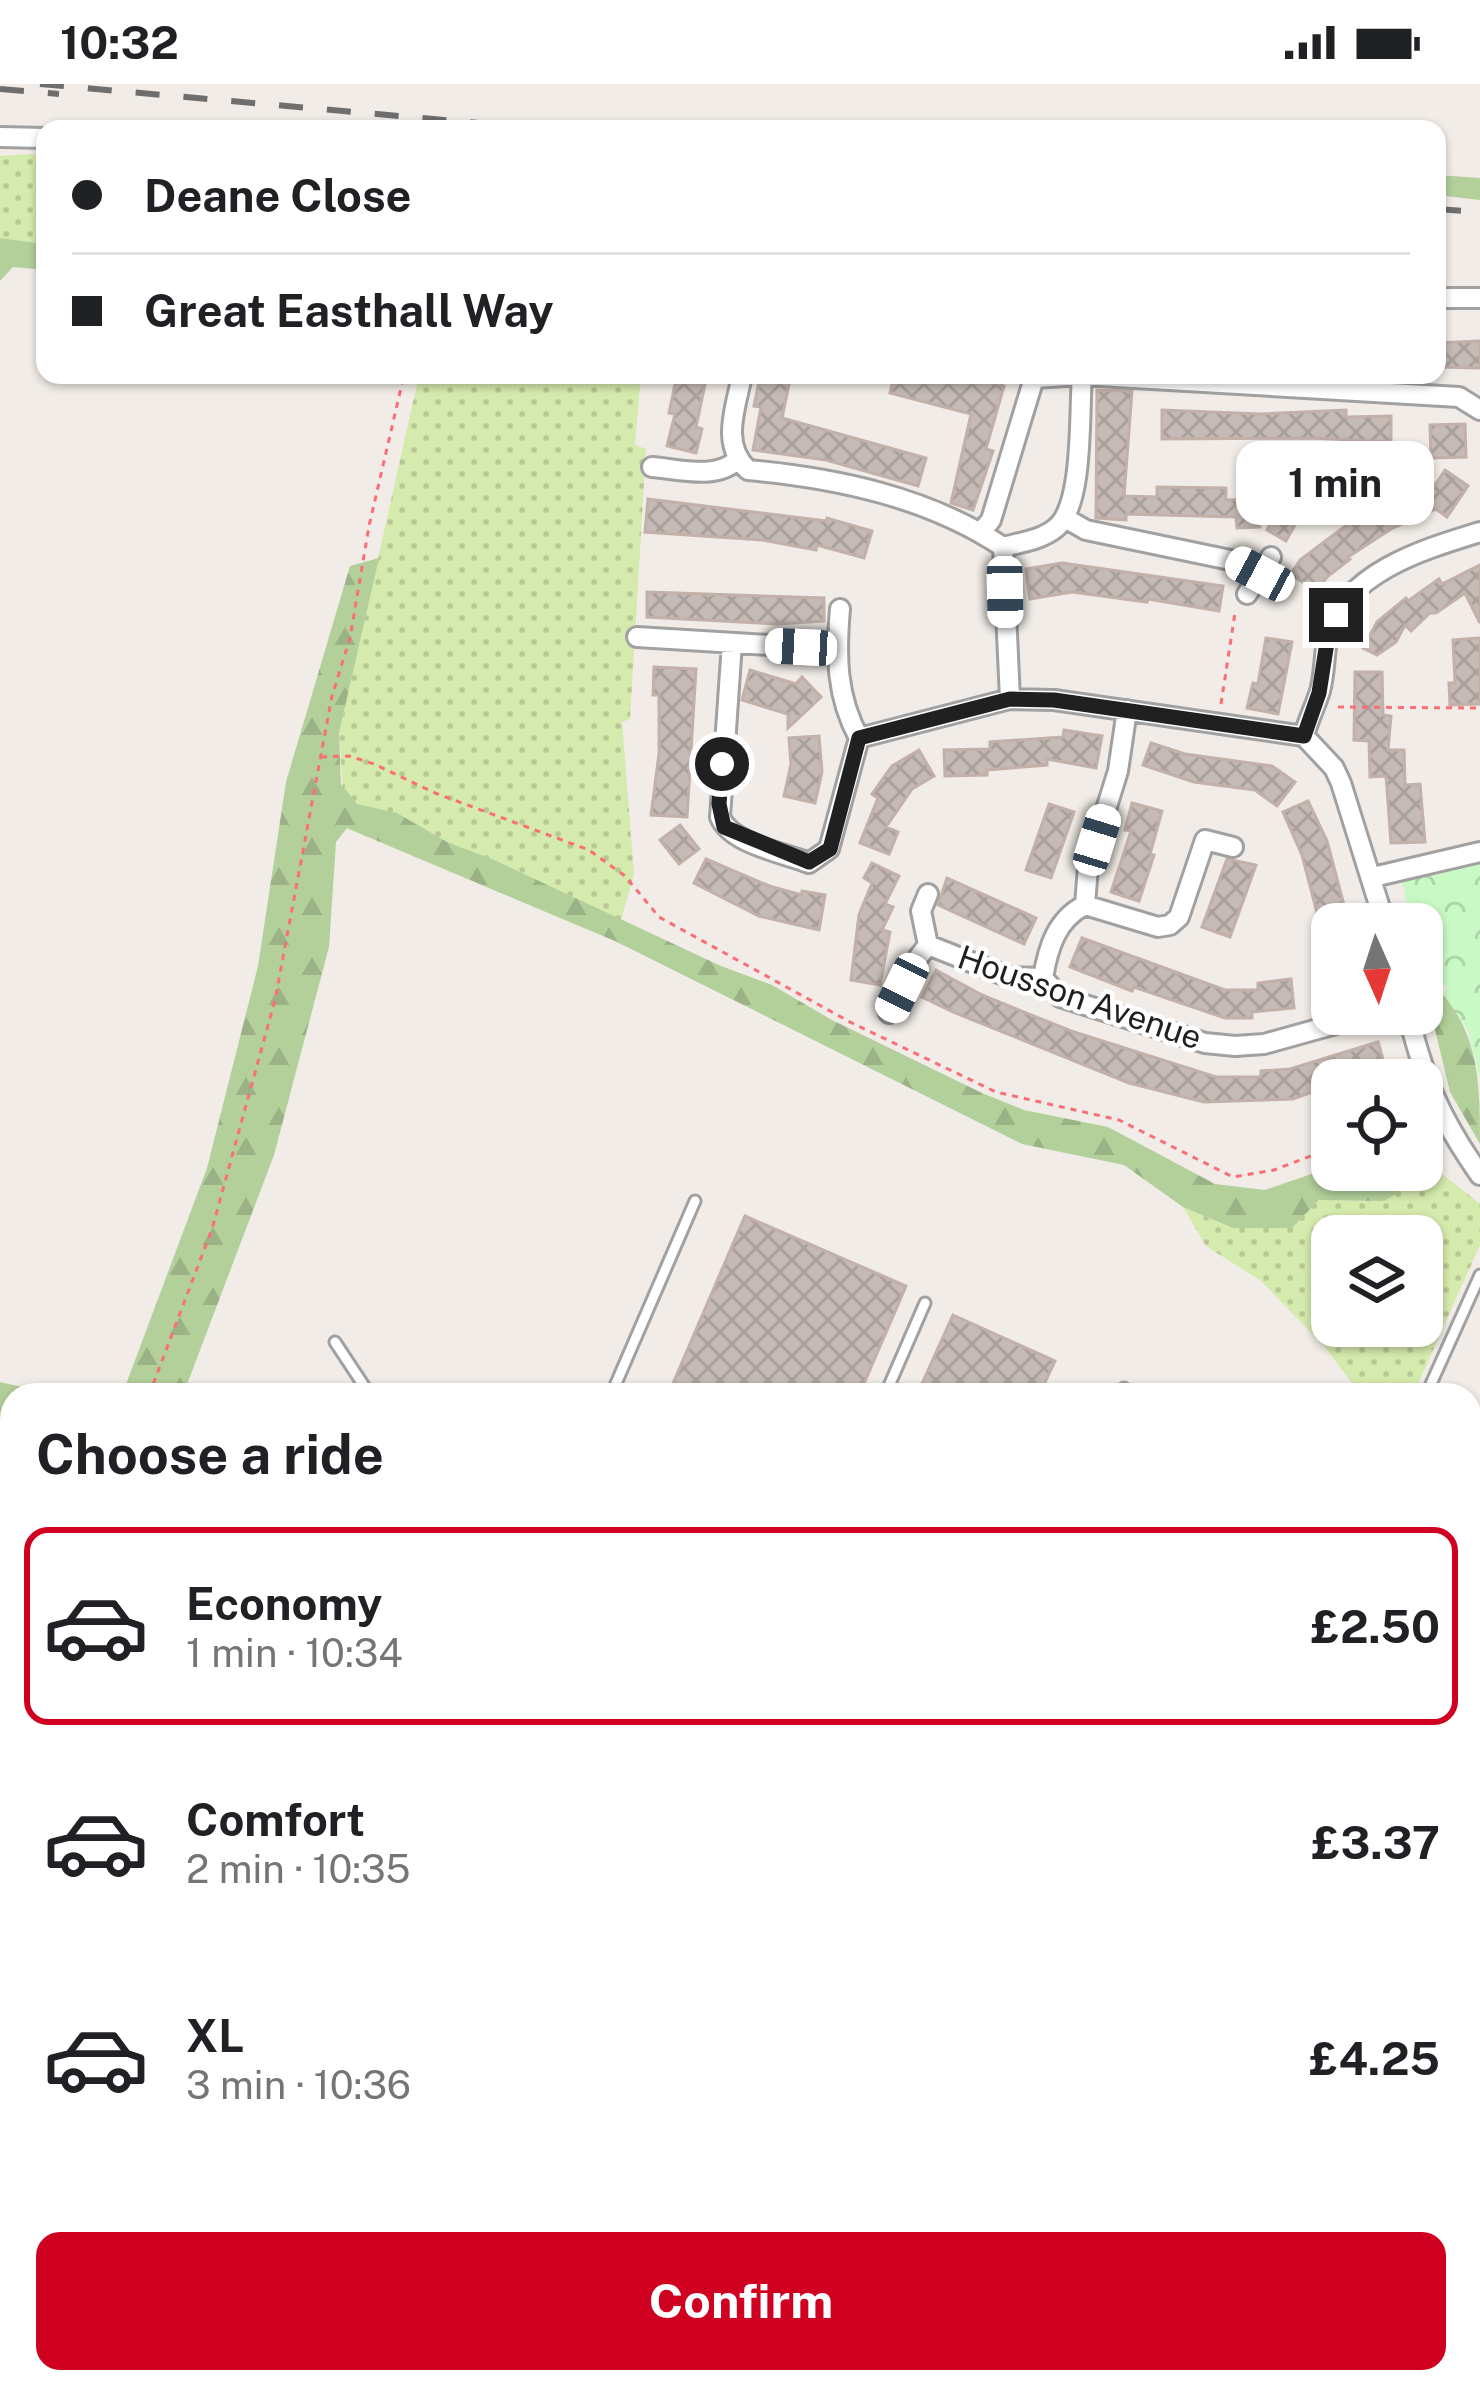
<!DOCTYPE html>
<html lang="en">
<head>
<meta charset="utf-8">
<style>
	:root { --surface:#fff; --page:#f2f2f2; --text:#202124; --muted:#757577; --line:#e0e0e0; --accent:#d00021 }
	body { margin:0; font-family:"Public Sans",sans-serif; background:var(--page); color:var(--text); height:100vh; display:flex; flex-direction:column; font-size:45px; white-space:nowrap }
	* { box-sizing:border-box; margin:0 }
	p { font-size:39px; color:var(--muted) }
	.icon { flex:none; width:66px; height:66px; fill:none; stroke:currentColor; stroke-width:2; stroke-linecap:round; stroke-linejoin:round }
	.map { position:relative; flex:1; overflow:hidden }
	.sheet { position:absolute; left:0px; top:1299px; width:1482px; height:1011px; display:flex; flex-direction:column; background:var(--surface); border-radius:36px 36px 0 0; box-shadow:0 3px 9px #0004 }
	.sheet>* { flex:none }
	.hud { position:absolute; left:36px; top:36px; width:1410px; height:264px; border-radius:24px; box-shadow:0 3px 9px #0004; display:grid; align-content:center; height:264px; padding:0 36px; background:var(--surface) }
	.needle { width:78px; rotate:177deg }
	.tools { position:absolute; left:1311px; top:819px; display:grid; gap:24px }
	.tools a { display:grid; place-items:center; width:132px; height:132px; border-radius:24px; background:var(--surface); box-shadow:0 3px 9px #0004; font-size:60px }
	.end { position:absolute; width:54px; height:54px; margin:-27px; border:15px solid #202020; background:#fff; box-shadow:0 0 0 6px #fff }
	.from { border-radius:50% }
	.bubble { position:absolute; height:84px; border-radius:24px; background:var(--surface); box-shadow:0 3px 9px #0004; font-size:39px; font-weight:700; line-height:84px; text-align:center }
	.car { position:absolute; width:36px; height:72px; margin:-36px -18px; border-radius:15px; box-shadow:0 0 9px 3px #0007; background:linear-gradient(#fff 24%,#345 0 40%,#fff 0 76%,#345 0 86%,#fff 0) }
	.hud b { display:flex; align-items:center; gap:42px; height:114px; font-size:45px }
	.hud b+b { border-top:3px solid var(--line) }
	.hud i { width:30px; height:30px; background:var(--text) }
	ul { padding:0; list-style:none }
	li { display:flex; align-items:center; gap:36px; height:198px; margin:0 24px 18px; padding:0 12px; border:6px solid transparent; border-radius:24px }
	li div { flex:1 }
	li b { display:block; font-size:45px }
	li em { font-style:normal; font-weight:700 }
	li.on { border-color:var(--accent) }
	li>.icon { width:108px; height:108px; stroke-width:1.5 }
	h2 { padding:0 36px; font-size:54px; line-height:144px }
	.action { display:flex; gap:24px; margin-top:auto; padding:24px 36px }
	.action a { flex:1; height:138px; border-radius:24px; background:var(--accent); color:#fff; font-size:48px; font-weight:700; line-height:138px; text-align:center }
	.status { display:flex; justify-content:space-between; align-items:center; height:84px; padding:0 60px; background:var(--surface); direction:ltr }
	.status svg { height:33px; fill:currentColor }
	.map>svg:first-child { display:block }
	.grass { fill:url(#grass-dots); fill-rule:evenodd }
	.forest { fill:url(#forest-firs) }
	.park { fill:url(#park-crowns) }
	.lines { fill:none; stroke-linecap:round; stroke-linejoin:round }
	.stream { stroke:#a7dade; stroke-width:6 }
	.building { fill:url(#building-cross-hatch); stroke:#c2b0a9; stroke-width:3 }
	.service-casing { stroke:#a1a1a1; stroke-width:15 }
	.minor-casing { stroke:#a1a1a1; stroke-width:24 }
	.tertiary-casing { stroke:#a1a1a1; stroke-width:30 }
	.path { stroke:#fa6e76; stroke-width:3; stroke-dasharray:6 6; stroke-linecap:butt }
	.service { stroke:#fff; stroke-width:9 }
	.minor { stroke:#fff; stroke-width:18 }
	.tertiary { stroke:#fff; stroke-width:24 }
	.rail { stroke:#6e6e6e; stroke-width:6; stroke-dasharray:24 24; stroke-linecap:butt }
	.route { stroke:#202020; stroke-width:15 }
	.labels { text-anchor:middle; stroke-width:9; stroke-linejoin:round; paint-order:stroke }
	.street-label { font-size:33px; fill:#202020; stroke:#fff }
</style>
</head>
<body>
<div class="status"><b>10:32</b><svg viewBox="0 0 49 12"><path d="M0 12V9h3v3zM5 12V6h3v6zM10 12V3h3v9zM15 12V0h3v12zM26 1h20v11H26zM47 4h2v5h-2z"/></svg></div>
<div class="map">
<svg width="1480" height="2308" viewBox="0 0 1480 2308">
	<defs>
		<pattern id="grass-dots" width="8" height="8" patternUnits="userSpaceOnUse" patternTransform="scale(3)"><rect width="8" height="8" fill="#d5eaad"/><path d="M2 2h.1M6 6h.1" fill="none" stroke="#b7c895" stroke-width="1.8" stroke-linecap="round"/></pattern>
		<pattern id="forest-firs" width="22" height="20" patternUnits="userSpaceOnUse" patternTransform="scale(3)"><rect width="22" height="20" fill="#b3d09b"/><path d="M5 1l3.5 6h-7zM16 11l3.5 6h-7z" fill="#9ab285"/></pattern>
		<pattern id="park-crowns" width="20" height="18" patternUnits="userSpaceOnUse" patternTransform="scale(3)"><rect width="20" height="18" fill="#c9fac5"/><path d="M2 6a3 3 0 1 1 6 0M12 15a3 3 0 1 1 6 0" fill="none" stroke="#acd6a9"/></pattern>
		<pattern id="building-cross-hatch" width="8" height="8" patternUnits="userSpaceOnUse" patternTransform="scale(3)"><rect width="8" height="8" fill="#c5bab6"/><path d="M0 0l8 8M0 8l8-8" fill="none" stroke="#a9a09c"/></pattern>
	</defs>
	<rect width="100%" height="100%" fill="#f1ece7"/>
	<path class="grass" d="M30,70L45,72V160L0,154V72Z
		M419,291H641L635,361L646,365L630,635L622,638L634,790L615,857L346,744L339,649Z
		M1422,1074L1480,1120V1161L1413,1311H1361L1324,1262L1261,1197L1206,1162L1183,1123L1233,1144L1319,1116L1384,1117L1408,1093L1399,1086H1422ZM1332,1152H1422V1242H1332Z
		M12,1636V1958L0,1992V1664Z"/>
	<path class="forest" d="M1437,91L1480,94V116L1437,111Z
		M0,154L45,160V186L13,183L0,197Z
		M379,474L339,649L341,700L357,720L397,729L447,758L494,776L721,882L772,901L832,936L982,1009L1024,1026L1108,1043L1215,1100L1265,1106L1332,1083V1086H1399L1408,1093L1409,1102L1384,1117L1319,1116L1292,1144H1233L1183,1123L1124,1081L1022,1060L615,857L347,744L336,758L329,863L274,1071L183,1311H122L207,1084L258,882L286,698L350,482Z
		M1444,911C1480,956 1480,1004 1480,1060L1450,1008L1429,921Z
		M0,1298L58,1311H12V1351L0,1348Z"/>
	<path class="park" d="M1480,779V994L1468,946L1444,911L1448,902L1423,900L1422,840H1411L1401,791Z"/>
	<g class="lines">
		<path class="stream" d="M0,2077L12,2034
			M657,2298L661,2308
			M232,2308L233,2298"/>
	</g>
	<path class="building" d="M1480,257V284L1437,283V259Z
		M677,291H707L696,343L702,345L696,369L667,362L675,330L669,329Z
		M767,291H791L782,334L926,374L918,402L826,376L753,366L761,323L754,322L760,293L767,294Z
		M894,291H941L973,299L975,293L1004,302L986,365L993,367L973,426L951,419L971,330L890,309Z
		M1097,306L1132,307L1124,412L1157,413V403L1226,404V416L1260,415V443L1237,444L1236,433L1126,430V436L1096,434Z
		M1162,326L1260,330L1346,326V333L1391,332V358L1312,354L1162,355Z
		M1465,340L1466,373L1431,374L1430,341Z
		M1445,386L1468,402L1447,433L1436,425L1391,445L1348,473L1350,475L1327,493L1317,508L1291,490L1300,476L1368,425L1411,407L1419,425Z
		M648,415L826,437L827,434L872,447L864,474L817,461L816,466L762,456L645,448Z
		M1281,419L1301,430L1286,457L1267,446Z
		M1062,479L1223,502L1219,527L1148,515L1147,518L1072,508L1030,515L1026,485Z
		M1480,481V539L1465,509L1436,529H1430L1411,547L1405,541L1396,558L1377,571L1363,564L1377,538L1406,514L1408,517L1439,495L1442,500Z
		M647,508L824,514V537L776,540L647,533Z
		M1266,554L1292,558L1278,630L1247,624L1253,599L1258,600Z
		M1480,554V620L1450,621L1449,599H1455L1453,556Z
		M654,583L696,585L687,733L651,731L659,670V611H653Z
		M750,586L796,600L802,593L821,613L788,644V630L742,616Z
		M1355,588H1382L1383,631L1391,632L1388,666H1404L1405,701L1420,700L1425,758L1391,759L1386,692L1370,693L1369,657L1354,656Z
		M1064,646L1102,652L1096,684L1047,675V681L987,686V691L945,692L944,666L990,665V658L1063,653Z
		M819,652L822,688L815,719L784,712L791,680L789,654Z
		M1151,659L1185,670L1272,682L1295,698L1277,722L1255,706L1194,698L1143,681Z
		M919,666L934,692L912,705L886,743L898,748L889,770L860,759L878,714L872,710L892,682Z
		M1308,717L1327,757L1349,840H1320L1302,771L1283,728Z
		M1132,719L1162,727L1150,770L1154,771L1139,817L1111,808L1131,747L1125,746Z
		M1049,720L1074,728L1051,794L1026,786Z
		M680,741L699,765L679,780L660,756Z
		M706,775L769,802L802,811V807L825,811L819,846L759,832L694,799Z
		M1227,775L1256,781L1230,853L1202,843Z
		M872,779L899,792L885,820L893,823L882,846L890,848L880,901L851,896L859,831L872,799L864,794Z
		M947,794L1036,834L1024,860L938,821Z
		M1082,854L1225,906H1258V899L1291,895L1294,924L1252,928V934H1225L1134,903L1132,907L1070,883Z
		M936,886L982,911L1071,947L1216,993H1261V987L1290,985L1378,958L1385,982L1332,996V1001L1293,1015L1204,1018L1129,999L953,928L922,913Z
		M745,1132L906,1202L859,1311H668Z
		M953,1231L1055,1277L1039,1311H941L921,1302Z"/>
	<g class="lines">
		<defs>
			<path id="service" d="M335,1258L370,1311
				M611,1311L695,1117
				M885,1311L925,1219
				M1121,1311L1124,1304
				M1426,1311L1480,1191
				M0,1731L12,1721"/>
			<path id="minor" d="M0,53L45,54
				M1437,214H1480
				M742,291C736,324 720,360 748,386C836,394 928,413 1003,463L1010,615
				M1029,291L1034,294L1082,291L1459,313L1480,326
				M652,383C679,385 716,396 737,376
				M1065,434L1086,446L1235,477L1260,491
				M981,448L991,436L1034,294
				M1003,463C1022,458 1042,456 1057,443C1084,419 1079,327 1082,291
				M1247,510L1271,473
				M637,553L836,565
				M732,559L720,733C731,760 784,769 809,779L829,765L859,654C836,612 836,571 840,525
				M859,654L1010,615L1054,616L1304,652
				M1373,793L1480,768
				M928,810L921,827L928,861L1009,893L1043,894
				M1085,821L1088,783L1118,687L1127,626
				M1385,840L1341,699L1334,684L1304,652C1308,636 1315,623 1320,607C1325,589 1324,569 1328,551C1345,488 1425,465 1480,448
				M1043,894L1060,913L1205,959L1235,962L1264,960L1372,930
				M1043,894C1048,863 1057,835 1085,821L1158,843L1170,841L1179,833L1205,756L1233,763
				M889,929L914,879L928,861
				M1408,930C1425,998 1440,1034 1480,1091"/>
			<path id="tertiary" d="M1470,1515L1480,1513
				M1470,1615L1480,1625"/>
		</defs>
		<use href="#service" class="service-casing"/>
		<use href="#minor" class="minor-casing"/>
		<use href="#tertiary" class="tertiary-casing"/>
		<path class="path" d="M1221,620L1235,529
			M1338,623L1480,624
			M321,673L349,672L374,680L435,709L589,766L625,792L659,833L852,939L996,1008L1119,1036L1233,1093L1274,1086L1332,1064
			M149,1311L212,1145L275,916L332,612L350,554L369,442L404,291
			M0,1586L12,1568"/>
		<use href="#service" class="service"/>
		<use href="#minor" class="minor"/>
		<use href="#tertiary" class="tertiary"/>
		<path class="rail" d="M40,0L545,45
			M0,5L59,10
			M1437,125L1480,128"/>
	</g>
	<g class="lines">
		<path class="route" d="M722,680L719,720L724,743L809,778L830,765L859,654L1010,615L1054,616L1304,652L1319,609L1328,552L1336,531"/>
	</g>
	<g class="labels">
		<g class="street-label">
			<text transform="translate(1080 913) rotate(19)" y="12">Housson Avenue</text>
		</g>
	</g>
</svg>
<div class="tools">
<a><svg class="needle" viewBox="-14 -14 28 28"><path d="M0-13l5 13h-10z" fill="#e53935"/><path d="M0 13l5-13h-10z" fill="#757577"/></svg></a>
<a><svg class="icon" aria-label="locate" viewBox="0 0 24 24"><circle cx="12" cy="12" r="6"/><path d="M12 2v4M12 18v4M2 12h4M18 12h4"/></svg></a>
<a><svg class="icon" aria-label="layers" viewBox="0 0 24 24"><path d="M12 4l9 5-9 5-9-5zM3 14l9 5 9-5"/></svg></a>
</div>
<i class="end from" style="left:722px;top:680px"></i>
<i class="end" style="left:1336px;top:531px"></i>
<div class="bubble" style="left:1236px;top:357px;width:198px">1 min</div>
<i class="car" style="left:1260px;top:490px;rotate:298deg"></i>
<i class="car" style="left:1005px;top:508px;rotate:179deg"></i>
<i class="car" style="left:801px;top:563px;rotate:273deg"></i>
<i class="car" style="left:1097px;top:756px;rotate:17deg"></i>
<i class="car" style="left:902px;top:904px;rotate:206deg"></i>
<div class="hud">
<b><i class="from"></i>Deane Close</b>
<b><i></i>Great Easthall Way</b>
</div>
<section class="sheet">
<h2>Choose a ride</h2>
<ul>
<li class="on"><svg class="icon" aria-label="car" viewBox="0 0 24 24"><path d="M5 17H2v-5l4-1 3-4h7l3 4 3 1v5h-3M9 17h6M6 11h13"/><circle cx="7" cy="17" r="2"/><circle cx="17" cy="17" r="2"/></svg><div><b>Economy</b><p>1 min · 10:34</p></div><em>£2.50</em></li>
<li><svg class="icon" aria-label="car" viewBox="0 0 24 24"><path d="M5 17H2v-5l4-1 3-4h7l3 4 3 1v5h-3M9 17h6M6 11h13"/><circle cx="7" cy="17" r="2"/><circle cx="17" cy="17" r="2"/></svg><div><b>Comfort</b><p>2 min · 10:35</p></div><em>£3.37</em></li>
<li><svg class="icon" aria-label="car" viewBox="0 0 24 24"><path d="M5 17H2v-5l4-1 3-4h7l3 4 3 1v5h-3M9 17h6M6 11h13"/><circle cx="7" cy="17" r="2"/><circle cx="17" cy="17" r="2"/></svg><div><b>XL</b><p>3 min · 10:36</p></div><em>£4.25</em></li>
</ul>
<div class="action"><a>Confirm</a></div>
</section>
</div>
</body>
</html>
